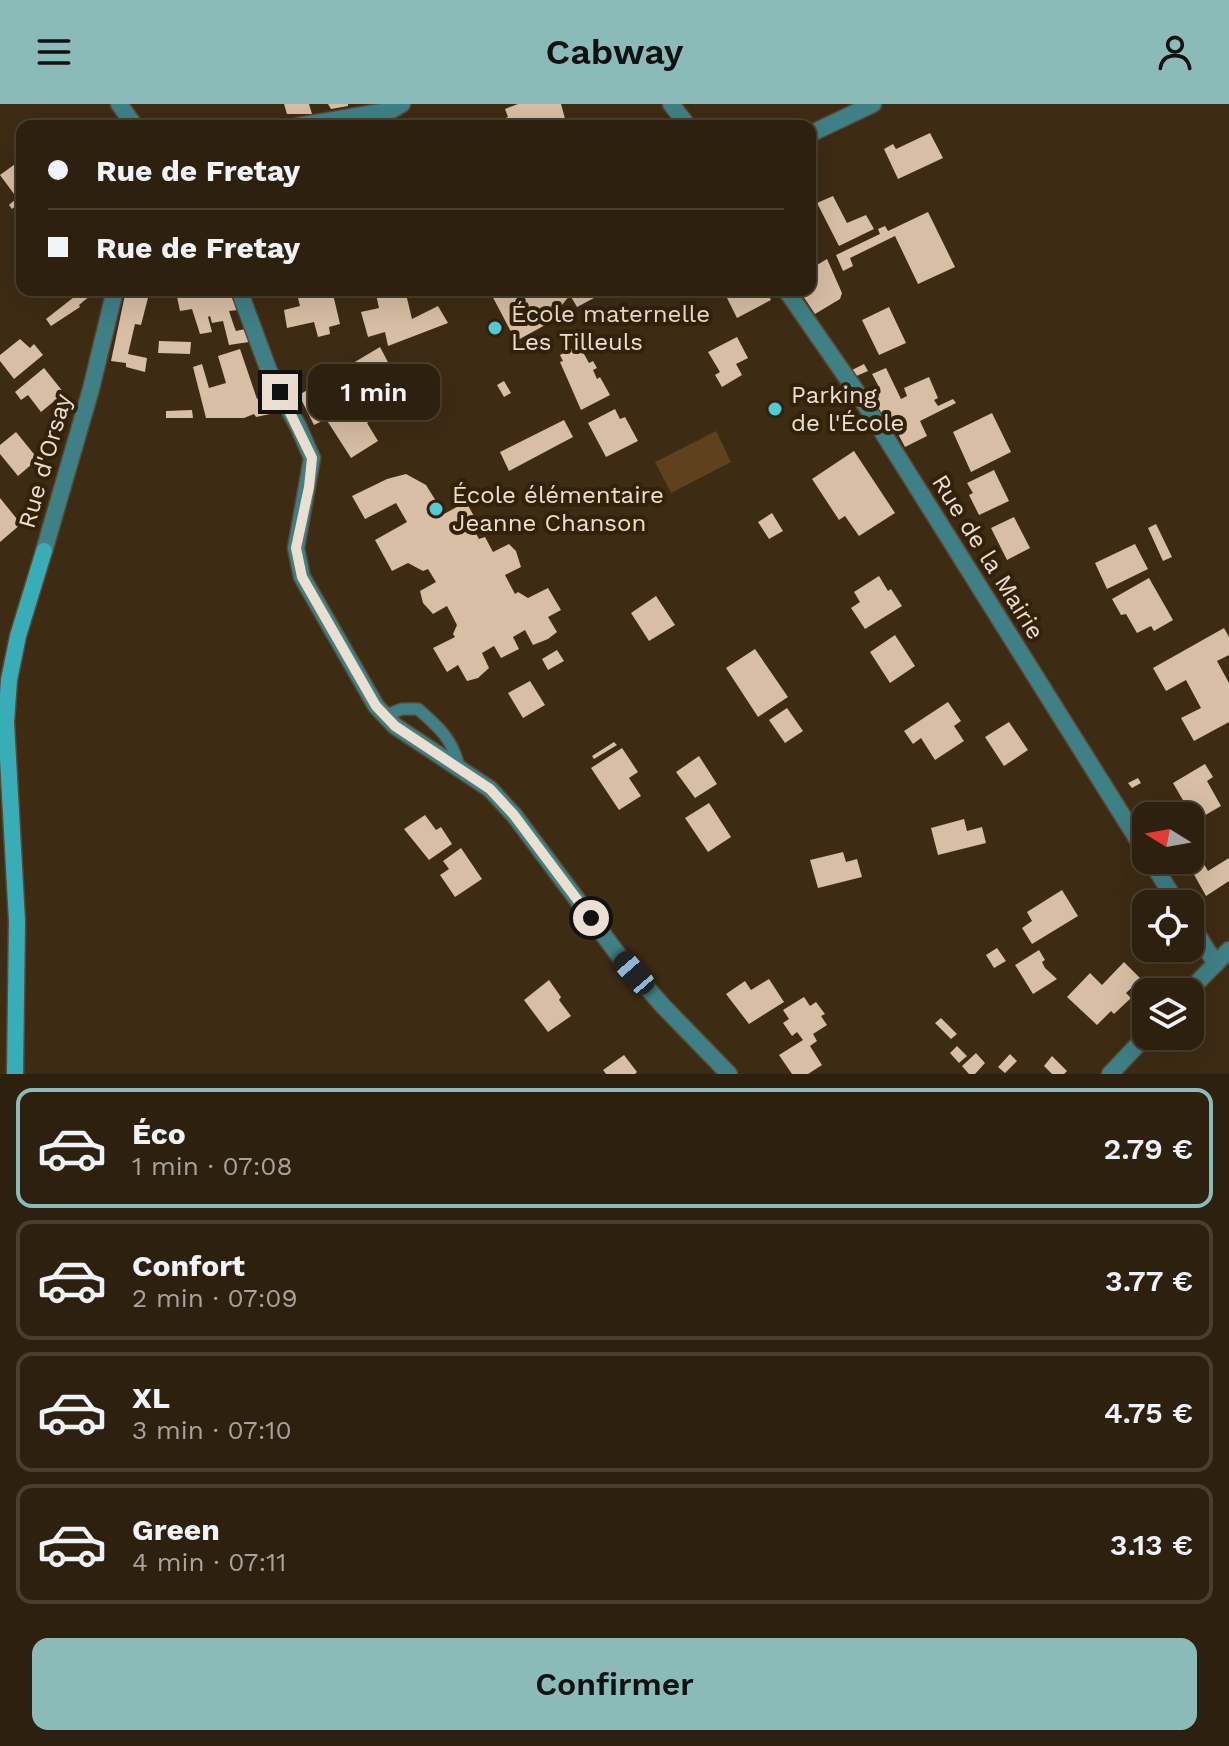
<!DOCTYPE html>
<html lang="fr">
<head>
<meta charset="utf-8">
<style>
	:root { --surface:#2e200f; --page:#362818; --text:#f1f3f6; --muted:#a7a39e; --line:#493e2f; --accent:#8bbbb9 }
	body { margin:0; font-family:"Work Sans",sans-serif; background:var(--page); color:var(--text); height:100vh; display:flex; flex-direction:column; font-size:30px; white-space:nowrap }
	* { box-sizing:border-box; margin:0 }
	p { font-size:26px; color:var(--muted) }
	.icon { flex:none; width:44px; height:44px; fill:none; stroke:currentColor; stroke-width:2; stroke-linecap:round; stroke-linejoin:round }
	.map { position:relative; height:970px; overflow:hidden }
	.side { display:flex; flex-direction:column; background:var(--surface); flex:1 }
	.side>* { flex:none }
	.top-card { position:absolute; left:16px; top:16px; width:800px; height:176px; border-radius:16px; box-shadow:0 8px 32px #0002,0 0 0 2px var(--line); display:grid; align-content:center; height:176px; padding:0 32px; background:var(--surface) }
	.needle { width:52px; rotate:281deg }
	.buttons { position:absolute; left:1132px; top:698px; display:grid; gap:16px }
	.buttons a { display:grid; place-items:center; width:72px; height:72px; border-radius:16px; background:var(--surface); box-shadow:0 8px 32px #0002,0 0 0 2px var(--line); font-size:40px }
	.end { position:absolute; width:36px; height:36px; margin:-18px; border:10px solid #ebdfd2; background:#111; box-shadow:0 0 0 4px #111 }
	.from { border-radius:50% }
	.bubble { position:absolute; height:56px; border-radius:16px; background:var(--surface); box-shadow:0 8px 32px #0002,0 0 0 2px var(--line); font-size:26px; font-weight:600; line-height:56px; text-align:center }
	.car { position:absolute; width:24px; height:48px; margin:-24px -12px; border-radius:10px; box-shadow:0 0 6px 2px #0007; background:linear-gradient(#222 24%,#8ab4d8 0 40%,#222 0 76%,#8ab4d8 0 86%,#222 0) }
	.top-card b { display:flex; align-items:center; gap:28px; height:76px; font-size:30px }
	.top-card b+b { border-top:2px solid var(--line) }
	.top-card i { width:20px; height:20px; background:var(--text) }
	ul { padding:14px 0 0; list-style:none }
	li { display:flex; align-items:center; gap:24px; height:120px; margin:0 16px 12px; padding:0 16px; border:4px solid var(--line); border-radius:16px }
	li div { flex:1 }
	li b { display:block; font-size:30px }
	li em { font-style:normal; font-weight:600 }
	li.active { border-color:var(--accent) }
	li>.icon { width:72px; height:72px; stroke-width:1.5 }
	.cta { display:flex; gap:16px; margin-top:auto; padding:16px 32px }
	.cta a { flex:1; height:92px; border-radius:16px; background:var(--accent); color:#111; font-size:32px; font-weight:600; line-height:92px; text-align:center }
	header { display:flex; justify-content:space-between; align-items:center; height:104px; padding:0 32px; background:var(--accent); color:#111; font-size:36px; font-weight:600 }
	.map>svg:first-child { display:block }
	.green { fill:#5f411e }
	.building { fill:#d7bea4 }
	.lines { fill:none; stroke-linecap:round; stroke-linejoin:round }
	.service-casing { stroke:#5a4832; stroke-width:14 }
	.minor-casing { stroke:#5a4832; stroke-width:19 }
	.secondary-casing { stroke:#5a4832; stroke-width:19 }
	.service { stroke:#3e8086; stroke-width:11 }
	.minor { stroke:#3e8086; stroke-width:16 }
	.secondary { stroke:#38adb7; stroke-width:16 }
	.route { stroke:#ebdfd2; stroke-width:10 }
	.poi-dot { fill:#52cbd7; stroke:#33210a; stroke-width:3 }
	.labels { text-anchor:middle; stroke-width:8; stroke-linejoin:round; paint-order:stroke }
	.poi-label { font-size:24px; fill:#ebdfd2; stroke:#33210a; text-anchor:start }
	.street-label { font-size:24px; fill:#ebdfd2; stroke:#33210a }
</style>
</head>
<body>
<header><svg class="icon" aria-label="menu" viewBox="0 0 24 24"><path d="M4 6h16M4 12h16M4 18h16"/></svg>Cabway<svg class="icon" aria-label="person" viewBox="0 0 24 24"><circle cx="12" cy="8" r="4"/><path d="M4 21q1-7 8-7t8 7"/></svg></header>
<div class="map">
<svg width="1229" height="970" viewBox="0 0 1229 970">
	<rect width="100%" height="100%" fill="#3e2b14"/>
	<path class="green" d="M716,327L731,358L671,389L655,358Z"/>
	<path class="building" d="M284,0H309L312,10H287Z
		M328,0H348V2L331,5Z
		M518,0H561L567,22H486L508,13L505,5Z
		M930,29L943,54L898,75L884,45L893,40L896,45Z
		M22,55V97L12,105L9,101L17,94L0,71Z
		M833,92L847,119L866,111L874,125L839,142L817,99Z
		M928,108L955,163L918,180L895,132L850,154L853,162L843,167L836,151L880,130L878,125L885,122L888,127Z
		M810,143L817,161L827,155L842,189L840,195L815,210L799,186H810Z
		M83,186L91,191L79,201L80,203L51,222L46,215Z
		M126,186H150L141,221L135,220L128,250L147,254L145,268L126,263V259L111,257Z
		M189,186H230L238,206L229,207L234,222L236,227L245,225L249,238L229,241L223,217L212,219L210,212L208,213L212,228L200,230L192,205L180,207L176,188Z
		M296,186H332L340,220L329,223L330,230L318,233L314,218L287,224L284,206L300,202Z
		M375,186H405L412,215L438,202L448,219L388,242L385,228L368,233L361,208L379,204Z
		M489,186H609L577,203L570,191L562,201L553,200L551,202L558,214L516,237Z
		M723,186H765L771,196L737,214Z
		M889,203L906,239L879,251L862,216Z
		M737,233L748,254L736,260L742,271L722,283L715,271L720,268L708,248Z
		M20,235L30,244L34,240L43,251L14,275L0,257V251Z
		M159,237L191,238L190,250L158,249Z
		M579,241L589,259L593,257L597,264L593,266L597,275L600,273L610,291L581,306L560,258L563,257L560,251Z
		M380,243L409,298L374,318L371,316L367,319L378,337L351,354L326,315L314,321L299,291L309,285L307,278L334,262L338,268Z
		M240,245L257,295L271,289L280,308L256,313L254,310L244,314H206L193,263L202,260L209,284L226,279L218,252Z
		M864,260L868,267L854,273L850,267Z
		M44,264L64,289L41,308L28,291L21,296L15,288Z
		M886,264L901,295L907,292L904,284L929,273L938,294L934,296L938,302L953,295L956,299L920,317L927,332L905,343L897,328L892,330L864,288L878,281L872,270Z
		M504,277L511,289L504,293L497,281Z
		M615,305L620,315L625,313L638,337L606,353L588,319Z
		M192,306L193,314H166V307Z
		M992,309L1011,348L971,368L953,328Z
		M564,316L573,333L509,367L500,348Z
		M16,328L38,355L18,372L0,350V341Z
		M854,347L895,409L859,432L845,412L839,416L812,375Z
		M994,366L1009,397L979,411L969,391L973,389L967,379Z
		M406,370L426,381L444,410L466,398L479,421L473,424L479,435L485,433L493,448L509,440L516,447L521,463L505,471L515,490L518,488L528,494L548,484L561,506L548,513L557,528L548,535L533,541L525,526L513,533L519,545L501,554L494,542L482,549L489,564L478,574L467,577L458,561L447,568L433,544L455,533L453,530L457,521L447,502L433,510L423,499L420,487L436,478L428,465L423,467L408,459L392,467L375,436L407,418L396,399L365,415L352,392L387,375Z
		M0,394L21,420L0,438Z
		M772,409L783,427L769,435L758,418Z
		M1014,413L1030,444L1007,456L991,424Z
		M1156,420L1172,453L1163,457L1148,424Z
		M1135,440L1148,465L1107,485L1095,459Z
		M879,472L888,487L891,485L902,502L865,525L851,504L860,498L854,488Z
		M1149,474L1173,516L1154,527L1151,522L1137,529L1126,510L1121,511L1112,495Z
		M656,492L675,521L649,537L631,509Z
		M1224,524L1229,533V551L1217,557L1229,579V618L1194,637L1181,614L1201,604L1186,576L1166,587L1153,564Z
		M895,531L915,562L890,579L870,548Z
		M755,545L788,593L758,613L726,564Z
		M557,546L564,557L548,566L542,555Z
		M530,577L545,601L523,614L508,589Z
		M948,598L961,617L954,622L964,637L935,656L921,634L913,640L904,627Z
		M787,604L803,627L785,639L769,616Z
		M1009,618L1028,646L1004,662L985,633Z
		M614,638L617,641L594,655L592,652Z
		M622,644L638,668L629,674L641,692L619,706L591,664Z
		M699,652L717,680L695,694L676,668Z
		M1205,660L1213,673L1207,677L1221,702L1195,717L1173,679Z
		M1138,674L1141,679L1132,684L1128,679Z
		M709,699L731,733L708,748L685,714Z
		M425,711L436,726L441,723L452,740L429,756L404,725Z
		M964,715L967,727L982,723L986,739L938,751L931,724Z
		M461,744L482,775L455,793L440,771L449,765L443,757Z
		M843,748L846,758L857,755L862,773L818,784L810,756Z
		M1229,754V777L1206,792L1192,767L1204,760L1208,767Z
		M1062,786L1078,812L1032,840L1022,824L1032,817L1027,808Z
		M997,844L1006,857L994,864L986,851Z
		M1039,846L1045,856L1042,858L1045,864L1057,875L1033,890L1015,861Z
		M1124,858L1141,875L1126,889L1131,894L1114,910L1111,907L1097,921L1067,893L1090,869L1102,881Z
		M769,875L784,898L749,920L726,890L745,877L751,886Z
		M549,876L561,893L559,896L571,912L548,928L524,896Z
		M804,893L810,902L816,898L825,910L821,912L827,921L813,930L817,937L810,942L822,961L808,970H792L779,951L803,936L797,928L792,932L783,919L789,915L783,906Z
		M941,914L957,930L951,935L935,919Z
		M957,942L967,952L959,959L950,949Z
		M976,949L985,959L975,970H969L962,962Z
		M1010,950L1017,957L1005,969L998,963Z
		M624,951L637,968L635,970H606L603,966Z
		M1052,952L1067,967L1064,970H1052L1044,962Z"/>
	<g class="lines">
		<defs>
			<path id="service" d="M386,611L402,605H418C441,625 452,635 460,665"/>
			<path id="minor" d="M119,0L135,22
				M671,0L688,22
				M298,22L392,6L402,0
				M810,30L873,0
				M239,186L269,267L299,324L312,354L296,444L302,473L376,602L395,622L490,685L514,711L620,853L663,902L729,970
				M786,186L863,297L1146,749
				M44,447L91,285L115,186
				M1150,756L1178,800
				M1190,819L1216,860
				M1188,888L1229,846
				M1110,970L1146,932"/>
			<path id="secondary" d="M15,970L17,817L6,618L9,576L18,532L44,447"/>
		</defs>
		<use href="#service" class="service-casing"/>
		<use href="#minor" class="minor-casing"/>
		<use href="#secondary" class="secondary-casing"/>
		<use href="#service" class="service"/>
		<use href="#minor" class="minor"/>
		<use href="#secondary" class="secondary"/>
	</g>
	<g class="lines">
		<path class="route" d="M280,288L312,354L309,383L296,444L302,473L376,602L395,622L490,685L514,711L591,814"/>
	</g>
	<g class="poi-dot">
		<circle cx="495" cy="224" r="8"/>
		<circle cx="775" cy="305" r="8"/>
		<circle cx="436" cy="405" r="8"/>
	</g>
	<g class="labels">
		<g class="poi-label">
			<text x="511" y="218">École maternelle<tspan x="511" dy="28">Les Tilleuls</tspan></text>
			<text x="791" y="299">Parking<tspan x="791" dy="28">de l'École</tspan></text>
			<text x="452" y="399">École élémentaire<tspan x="452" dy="28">Jeanne Chanson</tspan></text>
		</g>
		<g class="street-label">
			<text transform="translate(45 357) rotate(-74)" y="8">Rue d'Orsay</text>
			<text transform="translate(988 453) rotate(58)" y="8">Rue de la Mairie</text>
		</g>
	</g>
</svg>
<div class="buttons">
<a><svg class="needle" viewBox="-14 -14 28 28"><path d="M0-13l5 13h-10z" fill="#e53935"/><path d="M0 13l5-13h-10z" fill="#a7a39e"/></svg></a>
<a><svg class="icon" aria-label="locate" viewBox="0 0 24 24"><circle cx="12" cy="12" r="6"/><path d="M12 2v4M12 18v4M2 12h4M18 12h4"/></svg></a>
<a><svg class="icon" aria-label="layers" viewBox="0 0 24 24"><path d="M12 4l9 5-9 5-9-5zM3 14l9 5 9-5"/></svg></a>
</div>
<i class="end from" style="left:591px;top:814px"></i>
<i class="end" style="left:280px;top:288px"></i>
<div class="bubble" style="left:308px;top:260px;width:132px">1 min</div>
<i class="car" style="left:634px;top:869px;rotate:319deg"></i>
<div class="top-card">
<b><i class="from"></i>Rue de Fretay</b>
<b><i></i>Rue de Fretay</b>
</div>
</div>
<section class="side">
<ul>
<li class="active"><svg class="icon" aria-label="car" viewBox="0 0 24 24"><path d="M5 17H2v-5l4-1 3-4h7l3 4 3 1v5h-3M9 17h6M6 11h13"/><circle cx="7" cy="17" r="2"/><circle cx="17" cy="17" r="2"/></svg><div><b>Éco</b><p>1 min · 07:08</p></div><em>2.79 €</em></li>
<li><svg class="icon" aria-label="car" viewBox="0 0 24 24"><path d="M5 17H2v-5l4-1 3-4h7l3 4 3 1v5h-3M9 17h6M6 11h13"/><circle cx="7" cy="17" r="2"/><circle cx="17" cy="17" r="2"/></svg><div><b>Confort</b><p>2 min · 07:09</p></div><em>3.77 €</em></li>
<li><svg class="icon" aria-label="car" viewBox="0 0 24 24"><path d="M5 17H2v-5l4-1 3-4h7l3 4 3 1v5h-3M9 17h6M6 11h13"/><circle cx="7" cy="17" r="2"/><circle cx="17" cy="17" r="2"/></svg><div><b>XL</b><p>3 min · 07:10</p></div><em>4.75 €</em></li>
<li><svg class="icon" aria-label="car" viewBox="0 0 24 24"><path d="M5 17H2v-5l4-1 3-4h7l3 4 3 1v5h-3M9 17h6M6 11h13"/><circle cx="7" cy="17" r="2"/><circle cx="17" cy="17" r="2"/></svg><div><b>Green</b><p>4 min · 07:11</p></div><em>3.13 €</em></li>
</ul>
<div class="cta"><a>Confirmer</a></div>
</section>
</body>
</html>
